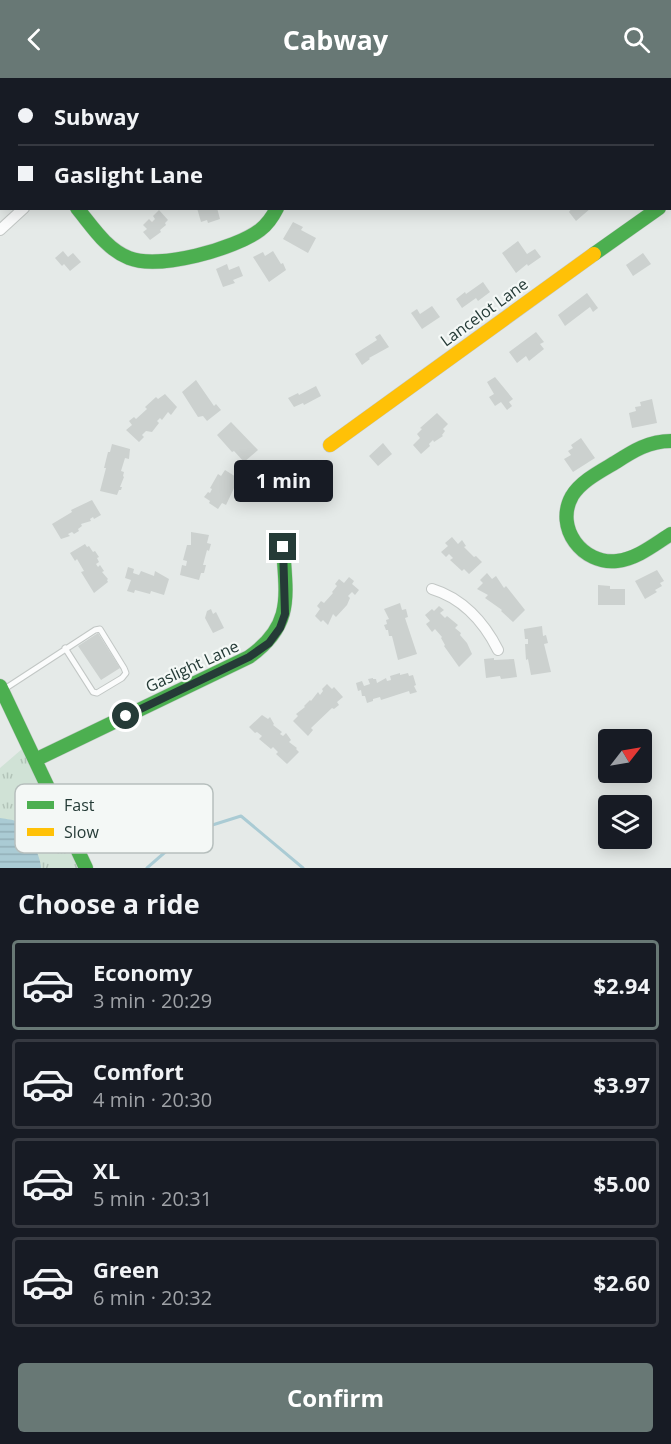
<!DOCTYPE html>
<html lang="en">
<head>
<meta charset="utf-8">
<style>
	:root { --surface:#171b24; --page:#20242c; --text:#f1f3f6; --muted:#9ea1a6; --line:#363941; --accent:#687875 }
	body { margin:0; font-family:"Open Sans",sans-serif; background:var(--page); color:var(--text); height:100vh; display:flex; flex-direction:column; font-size:22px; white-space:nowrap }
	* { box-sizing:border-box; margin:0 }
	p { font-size:20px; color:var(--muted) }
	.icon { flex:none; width:33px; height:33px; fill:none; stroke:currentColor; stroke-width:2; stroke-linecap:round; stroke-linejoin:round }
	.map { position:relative; height:790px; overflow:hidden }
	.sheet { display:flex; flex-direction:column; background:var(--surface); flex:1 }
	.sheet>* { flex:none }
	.hud { position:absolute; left:0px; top:0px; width:672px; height:132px; box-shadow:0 3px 15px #0003; display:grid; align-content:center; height:132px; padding:0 18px; background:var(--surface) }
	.needle { width:39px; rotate:59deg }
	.tools { position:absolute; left:598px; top:651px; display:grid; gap:12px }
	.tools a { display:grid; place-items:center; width:54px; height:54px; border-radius:6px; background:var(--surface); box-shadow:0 3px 15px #0003; font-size:30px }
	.end { position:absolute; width:27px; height:27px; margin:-14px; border:8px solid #253b37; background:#fff; box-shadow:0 0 0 3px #fff }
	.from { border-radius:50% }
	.bubble { position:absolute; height:42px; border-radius:6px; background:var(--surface); box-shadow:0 3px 15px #0003; font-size:20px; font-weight:700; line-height:42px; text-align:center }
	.hud b { display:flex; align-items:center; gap:21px; height:57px; font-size:22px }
	.hud b+b { border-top:2px solid var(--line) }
	.hud i { width:15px; height:15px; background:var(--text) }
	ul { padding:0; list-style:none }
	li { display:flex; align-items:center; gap:18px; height:90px; margin:0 12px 9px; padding:0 6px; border:3px solid var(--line); border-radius:6px }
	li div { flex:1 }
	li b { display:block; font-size:22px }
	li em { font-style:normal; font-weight:700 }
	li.current { border-color:var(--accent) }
	li>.icon { width:54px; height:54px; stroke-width:1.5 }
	h2 { padding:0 18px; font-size:27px; line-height:72px }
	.button { display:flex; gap:12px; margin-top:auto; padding:12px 18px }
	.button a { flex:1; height:69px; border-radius:6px; background:var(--accent); color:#fff; font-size:24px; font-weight:700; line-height:69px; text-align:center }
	header { display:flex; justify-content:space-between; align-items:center; height:78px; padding:0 18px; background:var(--accent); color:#fff; font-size:27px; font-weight:700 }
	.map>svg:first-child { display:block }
	.park { fill:url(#park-tufts) }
	.water { fill:url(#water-rules) }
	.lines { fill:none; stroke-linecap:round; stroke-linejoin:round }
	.stream { stroke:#aacbd4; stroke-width:3 }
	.building { fill:#ccd1cf }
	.lane-casing { stroke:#c2c7c5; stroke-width:7 }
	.street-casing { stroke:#c2c7c5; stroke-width:12 }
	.fast-casing { stroke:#c1c7c5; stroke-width:15 }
	.slow-casing { stroke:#c1c7c5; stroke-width:15 }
	.lane { stroke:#fbfcfc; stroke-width:5 }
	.street { stroke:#fbfcfc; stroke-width:10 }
	.fast { stroke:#4caf50; stroke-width:14 }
	.slow { stroke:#ffc107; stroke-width:14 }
	.route { stroke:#253b37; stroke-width:8 }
	.labels { text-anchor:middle; stroke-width:4.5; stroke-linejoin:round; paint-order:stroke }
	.street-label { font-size:16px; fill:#253b37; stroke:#f4f8f6 }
	.key { fill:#f4f8f6; stroke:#b6bfbd; stroke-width:1.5 }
	.key-label { font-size:16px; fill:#253b37 }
</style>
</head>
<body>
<header><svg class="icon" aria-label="back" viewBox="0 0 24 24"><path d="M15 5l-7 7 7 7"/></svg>Cabway<svg class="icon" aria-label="search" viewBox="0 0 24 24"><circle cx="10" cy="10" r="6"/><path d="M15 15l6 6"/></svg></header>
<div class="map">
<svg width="671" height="790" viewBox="0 0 671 790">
	<defs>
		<pattern id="park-tufts" width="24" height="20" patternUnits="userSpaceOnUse" patternTransform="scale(1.5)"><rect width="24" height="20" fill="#d0e2d6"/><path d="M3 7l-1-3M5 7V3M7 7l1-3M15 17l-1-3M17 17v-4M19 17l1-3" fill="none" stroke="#b2c3b8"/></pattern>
		<pattern id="water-rules" width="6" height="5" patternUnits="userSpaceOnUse" patternTransform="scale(1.5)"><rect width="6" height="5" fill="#aacbd4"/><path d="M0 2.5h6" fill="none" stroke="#92afb7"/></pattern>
	</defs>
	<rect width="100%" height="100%" fill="#e5eae8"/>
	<path class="park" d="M22,671L79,790H16L0,777V690Z"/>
	<path class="water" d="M0,740C4,741 11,741 15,743C26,751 41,776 41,790H0Z"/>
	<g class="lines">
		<path class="stream" d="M147,790L187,755L241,738L303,790"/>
	</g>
	<path class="building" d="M197,130H217L220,141L208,145L207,142L201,144Z
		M572,130H591L576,143L569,134Z
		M159,132L168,142L165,145L166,147L160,152L161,154L150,162L143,154L147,151L143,147L149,141L152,144L155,141L153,138Z
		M293,144L303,149L301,152L316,160L308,175L283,161Z
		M518,163L527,176L535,171L541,179L528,188L527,186L516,195L502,175Z
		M63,173L68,179L73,175L81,184L70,193L64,186L62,188L55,180Z
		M273,173L281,186L283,185L286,192L269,204L253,179L263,174L265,178Z
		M643,175L651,186L633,198L626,187Z
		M227,186L229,192L239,188L243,198L233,202L235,205L223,209L216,191Z
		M483,204L490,214L478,223L476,220L462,230L456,221L465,214L466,216Z
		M587,215L598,230L593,234L590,229L565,248L558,237Z
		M432,228L440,239L422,251L411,235L417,231L420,236Z
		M536,254L544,264L540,266L544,271L529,283L526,278L517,285L509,274Z
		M380,256L389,269L369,280L370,281L362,287L355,276L377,262L375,259Z
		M495,299L513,321L509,324L512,328L507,332L501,324L495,328L489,319L494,316L487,304Z
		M196,302L214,328L216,326L221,332L207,343L203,338L198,339L182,314Z
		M316,308L321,318L304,327L303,325L294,329L288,320L298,315L299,317Z
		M165,316L177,329L171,337L168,334L162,342L160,340L157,343L159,345L152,354L146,353L142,357L144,359L139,364L126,352L132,347L129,343L134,339L136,341L147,331L145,329L156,319L158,321Z
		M652,321L657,345L632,350L629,335L636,333L635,329L641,328L640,324Z
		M437,335L448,346L443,351L445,353L442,357L443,358L434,364L433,362L429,366L430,368L421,376L413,367L420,360L417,356L422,351L420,350Z
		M231,344L258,372L244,384L234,373L232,374L217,357Z
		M581,360L595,380L573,394L564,381L571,377L568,373L573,370L571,367Z
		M383,365L392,376L378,388L369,378Z
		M112,366L130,371L129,381L125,380L121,393L124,394L123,398L124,399L120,409H122L121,412H119L117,417L100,413L106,390H104L108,374H110Z
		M225,392L241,402L237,409L235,408L226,427L222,425L218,431L209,425L210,423L204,419L208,414L210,415L212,411L210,410L218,396L221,398Z
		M92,422L101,437L94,441L93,439L90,441L91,443L81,446L82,448L78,451L79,453L74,456L72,454L68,456L70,458L61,461L52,446L72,434L71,432Z
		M191,454L209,457L207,465L211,466L209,473L207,472L203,487H206L204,495H201L199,502L180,497L182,487L186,488L187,483L183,482L187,467H191Z
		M452,459L458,466L462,462L466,468L464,469L474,479L476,478L482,484L469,496L464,491L462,493L450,482L453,480L449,476L446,479L441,474L448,468L445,465Z
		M85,466L87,469L89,468L93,474L95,473L99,479L97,480L99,484L96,486L98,489L100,487L104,493L102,494L108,501L107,502L108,504L94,515L81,494L84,493L77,481L75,483L70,475Z
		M128,489L134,491L133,495L139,497L141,493L154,498L155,493L169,501L164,517L151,513L150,516L135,512L134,515L127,513L131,502L125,500Z
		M657,492L664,503L660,505L662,508L655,512L657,514L645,521L635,503Z
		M487,495L492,501L496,498L504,510L506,508L525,532L513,544L501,533L502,532L485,520L488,517L477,511L483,505L480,502Z
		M349,499L354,503L352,506L359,512L355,517L352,514L348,518L350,520L347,527L336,539L333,536L328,547L323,542L321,544L315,538L320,531L317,528L321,523L324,525L333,515L332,514L337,508L335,506L339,501L344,505Z
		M598,507L610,508V511H625V527H598Z
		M400,525L402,532L406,531L408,539L405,540L417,576L398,582L392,558H389L388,552H386L384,547L387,546L386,542L389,541L384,531Z
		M439,528L444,532L440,535L445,540L447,538L458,547L455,550L461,555L460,557L467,565L472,576L459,589L444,568L445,567L441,560L442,559L435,551L432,554L426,546L430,543L425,537L432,531L434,533Z
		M211,531L213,536L216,534L224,550L213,555L205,540L207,533Z
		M542,548L543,558L546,557L548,565L544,566L551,594L531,597L528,581L526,582L525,566H528V561H525L524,551Z
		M98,555L120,590L101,602L78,568Z
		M494,580V582L514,581L517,599L501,601L500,598L486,600L484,581Z
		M400,595V597L408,595L409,598L413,597L416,607L414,608L417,614L410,616L409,613L381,622L380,619L373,621V623L367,625L365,618H362L361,612L358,613L356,605L362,603L364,608L370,606L368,601L373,600V601H376L377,605L386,600L387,603L391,602L390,598Z
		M327,606L332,611L334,609L343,619L337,624L339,627L334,631L332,630L311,650L313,652L308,658L293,643L298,638L296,636L305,629L304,628L310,622L311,623L318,614L320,617L323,613L322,611Z
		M262,637L268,641L270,639L274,646L273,647L282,654L280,656L283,658L286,655L291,662L289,664L297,670L296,671L299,674L287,686L276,676L278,674L273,669L271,671L259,661L262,658L257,654L255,655L249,649Z"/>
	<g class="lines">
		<defs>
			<path id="lane" d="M6,610L95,552L100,551L124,590L126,595L122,600L97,615L93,614L65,570"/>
			<path id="street" d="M650,0L651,2
				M299,2L300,0
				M670,30L671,31
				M0,43L2,45
				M670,122H671
				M0,152L24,130
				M432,511C462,520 484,544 498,572"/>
			<path id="fast" d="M77,130C92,148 106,171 129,180C159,192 235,171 260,152C268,146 273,138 277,130
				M594,176L659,130
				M671,363C649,363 633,373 616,384C601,393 581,403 572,418C554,450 583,487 617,483C637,481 655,466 671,456
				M0,608L86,790
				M35,682L249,579C294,547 286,518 283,469"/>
			<path id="slow" d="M330,367L594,176"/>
		</defs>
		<use href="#lane" class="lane-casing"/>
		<use href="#street" class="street-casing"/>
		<use href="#fast" class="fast-casing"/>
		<use href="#slow" class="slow-casing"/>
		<use href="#lane" class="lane"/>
		<use href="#street" class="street"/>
		<use href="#fast" class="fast"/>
		<use href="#slow" class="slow"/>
	</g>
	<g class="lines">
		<path class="route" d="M126,638L249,579L269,565L280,550L285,536L283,469"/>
	</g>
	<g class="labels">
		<g class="street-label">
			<text transform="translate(484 234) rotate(-36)" y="6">Lancelot Lane</text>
			<text transform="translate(192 588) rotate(-25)" y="6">Gaslight Lane</text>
		</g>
	</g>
	<rect x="15" y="706" width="198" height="69" rx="9" class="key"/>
	<rect x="27" y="723" width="27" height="8" fill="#4caf50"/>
	<rect x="27" y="750" width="27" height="8" fill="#ffc107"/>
	<g class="key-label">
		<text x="64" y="733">Fast</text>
		<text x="64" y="760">Slow</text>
	</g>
</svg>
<div class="tools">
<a><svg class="needle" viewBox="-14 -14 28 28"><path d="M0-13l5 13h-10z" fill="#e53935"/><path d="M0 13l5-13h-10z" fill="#9ea1a6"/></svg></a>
<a><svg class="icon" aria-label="layers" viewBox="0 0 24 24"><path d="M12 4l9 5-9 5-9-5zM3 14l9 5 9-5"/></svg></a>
</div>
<i class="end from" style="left:126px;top:638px"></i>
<i class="end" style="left:283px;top:469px"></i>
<div class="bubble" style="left:234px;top:382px;width:99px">1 min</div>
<div class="hud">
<b><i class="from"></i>Subway</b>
<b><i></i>Gaslight Lane</b>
</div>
</div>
<section class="sheet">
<h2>Choose a ride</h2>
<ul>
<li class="current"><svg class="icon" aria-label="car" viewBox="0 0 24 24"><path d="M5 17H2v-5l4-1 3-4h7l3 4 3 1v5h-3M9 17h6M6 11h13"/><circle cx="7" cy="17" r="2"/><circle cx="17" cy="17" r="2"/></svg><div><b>Economy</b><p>3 min · 20:29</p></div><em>$2.94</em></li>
<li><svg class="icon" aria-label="car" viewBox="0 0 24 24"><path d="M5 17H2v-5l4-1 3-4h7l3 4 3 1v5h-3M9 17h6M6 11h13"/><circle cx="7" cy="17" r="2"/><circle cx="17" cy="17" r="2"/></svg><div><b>Comfort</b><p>4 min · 20:30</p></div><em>$3.97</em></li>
<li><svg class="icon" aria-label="car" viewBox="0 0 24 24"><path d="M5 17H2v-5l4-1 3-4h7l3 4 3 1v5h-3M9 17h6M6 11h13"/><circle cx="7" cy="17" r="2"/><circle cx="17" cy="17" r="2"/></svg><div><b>XL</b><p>5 min · 20:31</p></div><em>$5.00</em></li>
<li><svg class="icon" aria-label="car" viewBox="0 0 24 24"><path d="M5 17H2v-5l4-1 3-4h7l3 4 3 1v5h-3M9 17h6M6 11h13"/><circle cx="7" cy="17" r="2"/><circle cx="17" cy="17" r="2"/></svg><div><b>Green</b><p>6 min · 20:32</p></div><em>$2.60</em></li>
</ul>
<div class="button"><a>Confirm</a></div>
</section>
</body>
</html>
